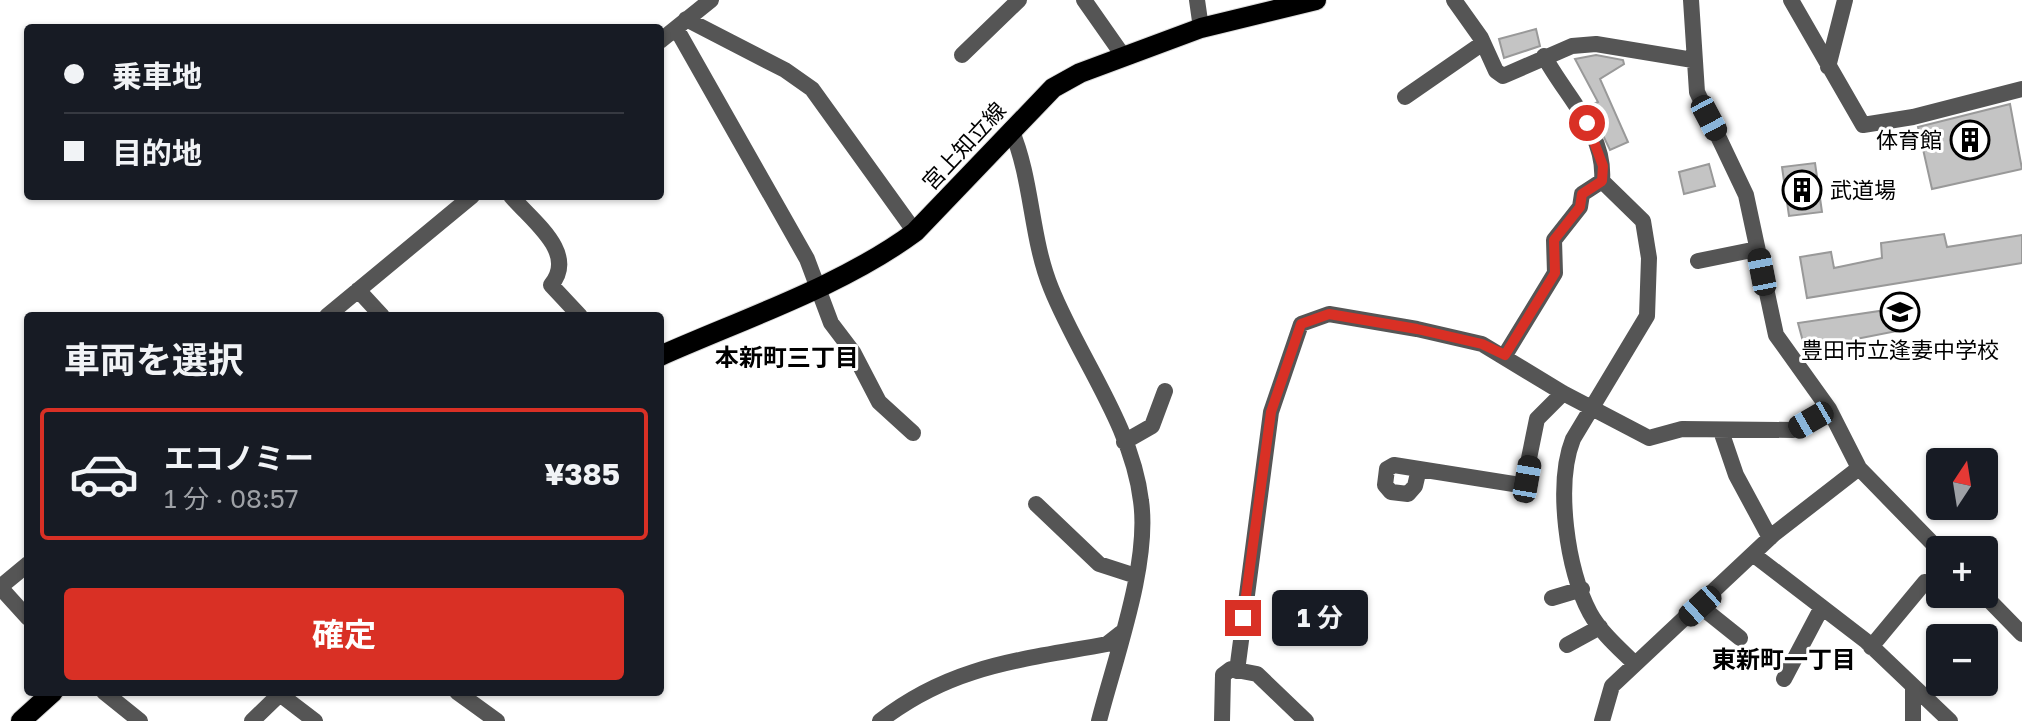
<!DOCTYPE html>
<html lang="ja">
<head>
<meta charset="utf-8">
<style>
	:root { --surface:#171b24; --page:#20242c; --text:#f1f3f6; --muted:#9ea1a6; --line:#363941; --accent:#d93025 }
	body { margin:0; font-family:"Golos Text","Noto Sans JP",sans-serif; background:var(--page); color:var(--text); height:100vh; display:flex; flex-direction:column; font-size:30px; white-space:nowrap }
	* { box-sizing:border-box; margin:0 }
	p { font-size:26px; color:var(--muted) }
	.icon { flex:none; width:44px; height:44px; fill:none; stroke:currentColor; stroke-width:2; stroke-linecap:round; stroke-linejoin:round }
	.map { position:relative; flex:1; overflow:hidden }
	.details { position:absolute; left:24px; top:312px; width:640px; height:384px; display:flex; flex-direction:column; background:var(--surface); border-radius:8px; box-shadow:0 2px 6px #0004 }
	.details>* { flex:none }
	.banner { position:absolute; left:24px; top:24px; width:640px; height:176px; border-radius:8px; box-shadow:0 2px 6px #0004; display:grid; align-content:center; height:176px; padding:0 40px; background:var(--surface) }
	.needle { width:52px; rotate:12deg }
	.tools { position:absolute; left:1926px; top:448px; display:grid; gap:16px }
	.tools a { display:grid; place-items:center; width:72px; height:72px; border-radius:8px; background:var(--surface); box-shadow:0 2px 6px #0004; font-size:40px }
	.end { position:absolute; width:36px; height:36px; margin:-18px; border:10px solid #d93025; background:#fff; box-shadow:0 0 0 4px #fff }
	.from { border-radius:50% }
	.bubble { position:absolute; height:56px; border-radius:8px; background:var(--surface); box-shadow:0 2px 6px #0004; font-size:26px; font-weight:700; line-height:56px; text-align:center }
	.car { position:absolute; width:24px; height:48px; margin:-24px -12px; border-radius:10px; box-shadow:0 0 6px 2px #0007; background:linear-gradient(#222 24%,#8ab4d8 0 40%,#222 0 76%,#8ab4d8 0 86%,#222 0) }
	.banner b { display:flex; align-items:center; gap:28px; height:76px; font-size:30px }
	.banner b+b { border-top:2px solid var(--line) }
	.banner i { width:20px; height:20px; background:var(--text) }
	ul { padding:0; list-style:none }
	li { display:flex; align-items:center; gap:24px; height:132px; margin:0 16px 12px; padding:0 24px; border:4px solid transparent; border-radius:8px }
	li div { flex:1 }
	li b { display:block; font-size:30px }
	li em { font-style:normal; font-weight:700 }
	li.current { border-color:var(--accent) }
	li>.icon { width:72px; height:72px; stroke-width:1.5 }
	h2 { padding:0 40px; font-size:36px; line-height:96px }
	.button { display:flex; gap:16px; margin-top:auto; padding:16px 40px }
	.button a { flex:1; height:92px; border-radius:8px; background:var(--accent); color:#fff; font-size:32px; font-weight:700; line-height:92px; text-align:center }
	.map>svg:first-child { display:block }
	.building { fill:#c4c4c4; stroke:#999; stroke-width:2 }
	.lines { fill:none; stroke-linecap:round; stroke-linejoin:round }
	.major-casing { stroke:#dbdbdb; stroke-width:22 }
	.minor { stroke:#555; stroke-width:16 }
	.major { stroke:#000; stroke-width:20 }
	.route { stroke:#d93025; stroke-width:10 }
	.labels { text-anchor:middle; stroke-width:6; stroke-linejoin:round; paint-order:stroke }
	.poi-label { font-size:22px; fill:#000; stroke:#fff; text-anchor:end }
	.street-label { font-size:22px; fill:#000; stroke:#fff }
	.neighbourhood-label { font-size:24px; font-weight:bold; fill:#000; stroke:#fff }
</style>
</head>
<body>
<div class="map">
<svg width="2022" height="721" viewBox="0 0 2022 721">
	<rect width="100%" height="100%" fill="#fff"/>
	<path class="building" d="M1536,29L1540,46L1504,58L1499,39Z
		M1596,55L1623,60L1624,64L1600,79L1628,142L1610,150L1589,106L1598,102L1575,59Z
		M2010,104L2022,169L1932,189L1918,127Z
		M1815,163L1822,212L1789,216L1782,167Z
		M1709,164L1715,186L1684,194L1679,172Z
		M1944,234L1947,247L2022,235V263L1807,298L1800,257L1831,252L1834,268L1882,258L1881,243Z
		M1893,309L1897,331L1805,349L1798,323Z"/>
	<g class="lines">
		<defs>
			<path id="major" d="M660,356C743,319 842,286 915,232L1053,88L1080,73L1201,28L1316,0
				M21,721L53,692"/>
		</defs>
		<use href="#major" class="major-casing"/>
		<path class="minor" d="M1084,0L1124,57
			M1197,0L1201,28
			M1454,0L1481,38L1496,71L1503,76L1572,46L1596,44L1693,60
			M1691,0L1697,92L1746,195L1776,335L1829,409L1859,468L1940,551
			M1791,0L1863,125L1913,117L2022,89
			M686,19L785,70L812,89L915,232
			M676,28L807,259L831,323L853,352L879,402L913,433
			M660,41L711,0
			M962,55L1019,0
			M1544,56C1565,96 1606,132 1602,181
			M1828,67L1845,0
			M1405,97L1483,43
			M1011,129C1033,181 1030,236 1051,288C1079,358 1132,425 1141,501C1150,564 1115,658 1099,721
			M511,196C532,221 578,253 551,285L580,316
			M1698,261L1757,249
			M358,290L382,316
			M327,316L472,196
			M1505,355L1555,273L1554,240L1580,207L1582,194L1602,181L1643,221L1649,258L1647,316L1573,439C1555,484 1567,571 1590,613C1601,633 1620,649 1635,664
			M1721,431L1736,475L1770,538
			M1124,442L1152,426L1165,391
			M1419,469L1415,486L1408,494L1391,492L1385,485L1387,469L1394,465L1520,485L1524,483L1537,419L1563,393
			M1036,504L1099,564L1136,576
			M1754,555L1866,641L1950,721
			M0,587L28,618
			M0,587L28,564
			M1983,594L2022,634
			M1552,598L1582,589
			M1700,606L1740,638
			M1567,645L1600,627
			M1871,647L1925,582
			M1237,671L1271,412L1301,324L1329,314L1417,329L1482,344L1563,393L1649,438L1682,429L1793,430L1829,409
			M1784,679L1822,607
			M104,692L140,721
			M277,692L315,721
			M457,692L497,721
			M252,721L282,692
			M880,721C952,665 1021,660 1107,644L1121,633
			M1222,721L1223,675L1231,669L1257,674L1306,721
			M1602,721L1612,686L1774,534L1859,468
			M1913,721V689"/>
		<use href="#major" class="major"/>
	</g>
	<g class="lines">
		<path class="route" d="M1243,618L1271,412L1301,324L1329,314L1417,329L1482,344L1505,355L1555,273L1554,240L1580,207L1582,194L1602,181L1603,166L1587,123"/>
	</g>
	<defs>
		<symbol id="building-ring" viewBox="-11 -11 22 22"><circle r="9.5" fill="#fff" stroke="#000" stroke-width="1.5"/><path d="M-4-6H4V6H1V3H-1V6H-4ZM-2.5-4.3h1.7v1.8h-1.7ZM.8-4.3h1.7v1.8H.8ZM-2.5-1h1.7V.8h-1.7ZM.8-1h1.7V.8H.8Z" fill="#000"/></symbol>
		<symbol id="school-ring" viewBox="-11 -11 22 22"><circle r="9.5" fill="#fff" stroke="#000" stroke-width="1.5"/><path d="M0-5L7-2L0 1L-7-2ZM-4 1L0 2.5L4 1V4Q0 6-4 4Z" fill="#000"/></symbol>
	</defs>
	<g fill-rule="evenodd">
		<use href="#building-ring" x="1948" y="118" width="44" height="44"/>
		<use href="#building-ring" x="1780" y="168" width="44" height="44"/>
		<use href="#school-ring" x="1878" y="290" width="44" height="44"/>
	</g>
	<g class="labels">
		<g class="poi-label">
			<text x="1942" y="148">体育館</text>
			<text x="1830" y="198" text-anchor="start">武道場</text>
			<text x="1900" y="358" text-anchor="middle">豊田市立逢妻中学校</text>
		</g>
		<g class="street-label">
			<text transform="translate(964 146) rotate(-47)" y="8">宮上知立線</text>
		</g>
		<g class="neighbourhood-label">
			<text x="787" y="366">本新町三丁目</text>
			<text x="1784" y="668">東新町一丁目</text>
		</g>
	</g>
</svg>
<div class="tools">
<a><svg class="needle" viewBox="-14 -14 28 28"><path d="M0-13l5 13h-10z" fill="#e53935"/><path d="M0 13l5-13h-10z" fill="#9ea1a6"/></svg></a>
<a>+</a>
<a>−</a>
</div>
<i class="end from" style="left:1587px;top:123px"></i>
<i class="end" style="left:1243px;top:618px"></i>
<div class="bubble" style="left:1272px;top:590px;width:96px">1 分</div>
<i class="car" style="left:1709px;top:118px;rotate:152deg"></i>
<i class="car" style="left:1762px;top:272px;rotate:349deg"></i>
<i class="car" style="left:1811px;top:420px;rotate:240deg"></i>
<i class="car" style="left:1527px;top:479px;rotate:10deg"></i>
<i class="car" style="left:1700px;top:606px;rotate:228deg"></i>
<div class="banner">
<b><i class="from"></i>乗車地</b>
<b><i></i>目的地</b>
</div>
<section class="details">
<h2>車両を選択</h2>
<ul>
<li class="current"><svg class="icon" aria-label="car" viewBox="0 0 24 24"><path d="M5 17H2v-5l4-1 3-4h7l3 4 3 1v5h-3M9 17h6M6 11h13"/><circle cx="7" cy="17" r="2"/><circle cx="17" cy="17" r="2"/></svg><div><b>エコノミー</b><p>1 分 · 08:57</p></div><em>¥385</em></li>
</ul>
<div class="button"><a>確定</a></div>
</section>
</div>
</body>
</html>
